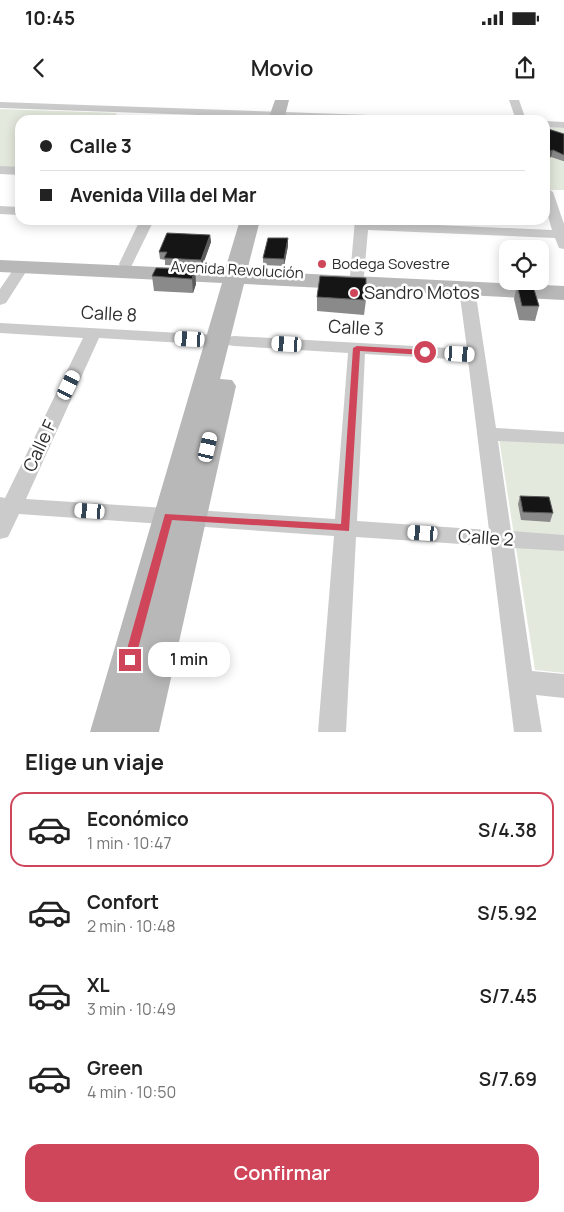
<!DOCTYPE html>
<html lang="es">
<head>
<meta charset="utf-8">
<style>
	:root { --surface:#fff; --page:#f6f6f6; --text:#222; --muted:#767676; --line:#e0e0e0; --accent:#cf4559 }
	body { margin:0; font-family:Manrope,sans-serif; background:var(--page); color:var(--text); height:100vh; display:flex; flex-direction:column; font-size:19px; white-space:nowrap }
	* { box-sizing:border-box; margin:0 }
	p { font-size:16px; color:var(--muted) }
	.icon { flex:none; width:28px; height:28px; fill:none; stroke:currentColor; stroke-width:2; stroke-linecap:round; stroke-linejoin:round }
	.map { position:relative; height:632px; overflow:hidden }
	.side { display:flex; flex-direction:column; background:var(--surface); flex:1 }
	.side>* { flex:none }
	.top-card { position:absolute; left:15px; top:15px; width:535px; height:110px; border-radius:15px; box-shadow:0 2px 12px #0003; display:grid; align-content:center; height:110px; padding:0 25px; background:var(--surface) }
	.fabs { position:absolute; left:499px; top:140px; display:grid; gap:10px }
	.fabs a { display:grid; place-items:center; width:50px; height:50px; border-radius:10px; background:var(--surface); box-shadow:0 2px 12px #0003; font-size:25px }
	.end { position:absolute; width:22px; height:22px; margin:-11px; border:6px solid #cf4559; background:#fff; box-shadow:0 0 0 2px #fff }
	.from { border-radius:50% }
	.bubble { position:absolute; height:35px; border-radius:15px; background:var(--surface); box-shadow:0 2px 12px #0003; font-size:16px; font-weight:600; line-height:35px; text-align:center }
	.car { position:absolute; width:15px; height:30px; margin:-15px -8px; border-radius:6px; box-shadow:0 0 4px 1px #0007; background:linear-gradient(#fff 24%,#345 0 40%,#fff 0 76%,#345 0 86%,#fff 0) }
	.top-card b { display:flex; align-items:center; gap:18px; height:48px; font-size:19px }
	.top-card b+b { border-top:1px solid var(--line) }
	.top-card i { width:12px; height:12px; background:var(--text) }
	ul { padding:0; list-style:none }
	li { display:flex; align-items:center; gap:15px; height:75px; margin:0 10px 8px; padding:0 15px; border:2px solid transparent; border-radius:15px }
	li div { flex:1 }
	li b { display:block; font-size:19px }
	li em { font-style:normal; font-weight:600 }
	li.on { border-color:var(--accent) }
	li>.icon { width:45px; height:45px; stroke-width:1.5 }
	h2 { padding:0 25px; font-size:22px; line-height:60px }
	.cta { display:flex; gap:10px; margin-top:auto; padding:10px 25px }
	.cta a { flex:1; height:58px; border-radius:15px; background:var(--accent); color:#fff; font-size:20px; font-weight:600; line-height:58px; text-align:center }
	.status { display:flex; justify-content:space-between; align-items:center; height:35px; padding:0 25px; background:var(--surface); direction:ltr }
	.status svg { height:14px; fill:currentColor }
	header { display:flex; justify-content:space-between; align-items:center; height:65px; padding:0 25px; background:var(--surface); font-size:22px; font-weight:600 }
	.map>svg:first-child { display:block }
	.green { fill:#e4e9dd }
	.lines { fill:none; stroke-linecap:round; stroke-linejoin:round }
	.street { fill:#cbcbcb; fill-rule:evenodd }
	.secondary { fill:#b8b8b8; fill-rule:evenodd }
	.wall { fill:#8a8a8a }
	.shaded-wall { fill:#5b5b5b }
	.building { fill:#151515; stroke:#5b5b5b }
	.route { fill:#cf4559 }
	.poi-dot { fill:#cf4559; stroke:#fff; stroke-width:2 }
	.labels { text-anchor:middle; stroke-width:5; stroke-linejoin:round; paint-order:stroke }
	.far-poi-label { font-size:15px; fill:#2e2e2e; stroke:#fff; text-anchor:start }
	.far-street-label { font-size:15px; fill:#2e2e2e; stroke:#fff }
	.poi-label { font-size:18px; fill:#2e2e2e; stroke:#fff; text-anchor:start }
	.street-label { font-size:18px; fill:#2e2e2e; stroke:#fff }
</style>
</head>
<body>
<div class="status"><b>10:45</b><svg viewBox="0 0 49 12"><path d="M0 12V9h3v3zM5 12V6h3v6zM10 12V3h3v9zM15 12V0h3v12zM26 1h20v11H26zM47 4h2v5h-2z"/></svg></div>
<header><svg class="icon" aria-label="back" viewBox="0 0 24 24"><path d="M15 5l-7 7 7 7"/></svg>Movio<svg class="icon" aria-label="share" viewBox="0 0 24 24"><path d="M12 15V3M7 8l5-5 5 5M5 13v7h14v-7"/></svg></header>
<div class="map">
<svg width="564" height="632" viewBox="0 0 564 632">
	<rect width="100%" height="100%" fill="#fff"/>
	<path class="green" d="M0,9L117,13L112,20H20V68H0Z
		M545,27L564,28V90H545Z
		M499,339L564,343V573L535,570Z"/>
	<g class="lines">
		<path class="street" d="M509,0H519L526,20H516Z
			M0,2L428,17L433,20H337L0,8Z
			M545,21L564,22V28L545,27Z
			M0,66L20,67V75L0,74Z
			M547,88L553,92L564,124V149L559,148L555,138L368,130L364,176L362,179H352L350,176L355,120H369V122L552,130L545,106V89Z
			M0,106L20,107V115L0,114Z
			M140,120H154L131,167H121L119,164Z
			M22,163L27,164L29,167L6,203L0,205V189L17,164Z
			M467,184L472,186L475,189L496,328L564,332V344L498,341L511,431L564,435V451L514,448L532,571L564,574V598L536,595L542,632H514L491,446L356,437L346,632H318L334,436L19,414L8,437L0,439V397L5,398L83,238L0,233V223L217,235L223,236L225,240L223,244L217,245L99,238L26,399L335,419L348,253L234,246L228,245L226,241L228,237L234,236L467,249L459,189L462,186ZM365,254L468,260L489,430L357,421Z"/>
		<path class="secondary" d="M275,0H289L284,20H268Z
			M240,120H260L247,171L564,186V200L244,184L220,279L232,280L236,286L159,632H90L222,183L0,172V160L225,170Z"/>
	</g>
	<path class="wall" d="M545,28L564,34V61H563L551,57L547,59L545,58Z
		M210,135L211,142L202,167L165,165V160L160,159L159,152Z
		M288,138V146L284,166L263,165V158Z
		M500,149H508V175H502L499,156Z
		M195,169L196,184L193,193L154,191L152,176Z
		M517,185L539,206L535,221L519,220L514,199Z
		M317,197L366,200L364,215L317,211Z
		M520,396L553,413L550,422L521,420L518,404Z"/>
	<path class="shaded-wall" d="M553,50L551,57L547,59L548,52Z
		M210,135L211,142L202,167L201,160Z
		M288,138V146L284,166V159Z
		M195,169L196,184L193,193L192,179Z"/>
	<path class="building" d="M545,28L564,34V55L553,50L548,52L545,51Z
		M167,133L210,135L201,160L164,158L167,152H159Z
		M268,138H288L284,159L263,158Z
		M500,149H508V167H503Z
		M156,168L195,169L192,179L152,176Z
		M320,176L366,178V200L317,197Z
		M517,185L533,186L539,206H522Z
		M520,396L549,397L553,413L523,412Z"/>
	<path class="route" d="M357,246L425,250L429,252L425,255L360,251L349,431L172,420L135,560L133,563H126L124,560L165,414L341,424L353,248Z"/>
	<g class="poi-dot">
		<circle cx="322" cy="164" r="5"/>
		<circle cx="354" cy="193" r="5"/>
	</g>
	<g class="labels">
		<g class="far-poi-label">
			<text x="332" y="169">Bodega Sovestre</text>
		</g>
		<g class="far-street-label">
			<text transform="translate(237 170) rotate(3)" y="5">Avenida Revolución</text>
		</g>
		<g class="poi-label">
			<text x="364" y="199">Sandro Motos</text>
		</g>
		<g class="street-label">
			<text transform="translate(109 214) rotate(3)" y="6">Calle 8</text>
			<text transform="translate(356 228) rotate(3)" y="6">Calle 3</text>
			<text transform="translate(40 346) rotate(-65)" y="6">Calle F</text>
			<text transform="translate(486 438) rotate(4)" y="6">Calle 2</text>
		</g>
	</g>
</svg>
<div class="fabs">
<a><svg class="icon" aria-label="locate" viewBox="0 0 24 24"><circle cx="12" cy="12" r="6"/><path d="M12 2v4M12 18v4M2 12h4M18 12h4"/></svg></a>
</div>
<i class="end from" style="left:425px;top:252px"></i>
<i class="end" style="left:130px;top:560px"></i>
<div class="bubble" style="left:148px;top:542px;width:82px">1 min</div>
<i class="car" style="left:190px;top:239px;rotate:273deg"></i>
<i class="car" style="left:287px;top:244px;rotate:273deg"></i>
<i class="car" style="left:460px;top:254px;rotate:93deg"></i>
<i class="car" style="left:69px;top:285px;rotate:26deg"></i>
<i class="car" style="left:208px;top:347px;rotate:13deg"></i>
<i class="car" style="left:90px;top:411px;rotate:274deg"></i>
<i class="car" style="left:423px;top:433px;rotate:274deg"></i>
<div class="top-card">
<b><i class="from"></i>Calle 3</b>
<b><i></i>Avenida Villa del Mar</b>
</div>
</div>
<section class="side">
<h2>Elige un viaje</h2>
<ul>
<li class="on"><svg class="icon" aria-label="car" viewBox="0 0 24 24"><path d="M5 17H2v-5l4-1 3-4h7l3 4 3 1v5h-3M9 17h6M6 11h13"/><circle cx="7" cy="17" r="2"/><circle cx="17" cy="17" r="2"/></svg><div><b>Económico</b><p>1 min · 10:47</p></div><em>S/4.38</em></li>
<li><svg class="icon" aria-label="car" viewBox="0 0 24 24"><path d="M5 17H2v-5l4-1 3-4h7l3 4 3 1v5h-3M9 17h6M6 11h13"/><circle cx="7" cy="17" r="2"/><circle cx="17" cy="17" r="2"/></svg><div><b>Confort</b><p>2 min · 10:48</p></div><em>S/5.92</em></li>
<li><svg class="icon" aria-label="car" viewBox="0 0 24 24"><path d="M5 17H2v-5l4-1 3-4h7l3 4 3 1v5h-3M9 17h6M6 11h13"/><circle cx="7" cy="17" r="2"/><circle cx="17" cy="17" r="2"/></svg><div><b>XL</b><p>3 min · 10:49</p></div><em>S/7.45</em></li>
<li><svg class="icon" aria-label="car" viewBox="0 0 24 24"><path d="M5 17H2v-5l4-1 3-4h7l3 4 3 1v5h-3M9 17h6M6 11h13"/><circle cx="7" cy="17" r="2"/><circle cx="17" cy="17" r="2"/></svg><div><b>Green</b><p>4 min · 10:50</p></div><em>S/7.69</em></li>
</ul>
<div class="cta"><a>Confirmar</a></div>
</section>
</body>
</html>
